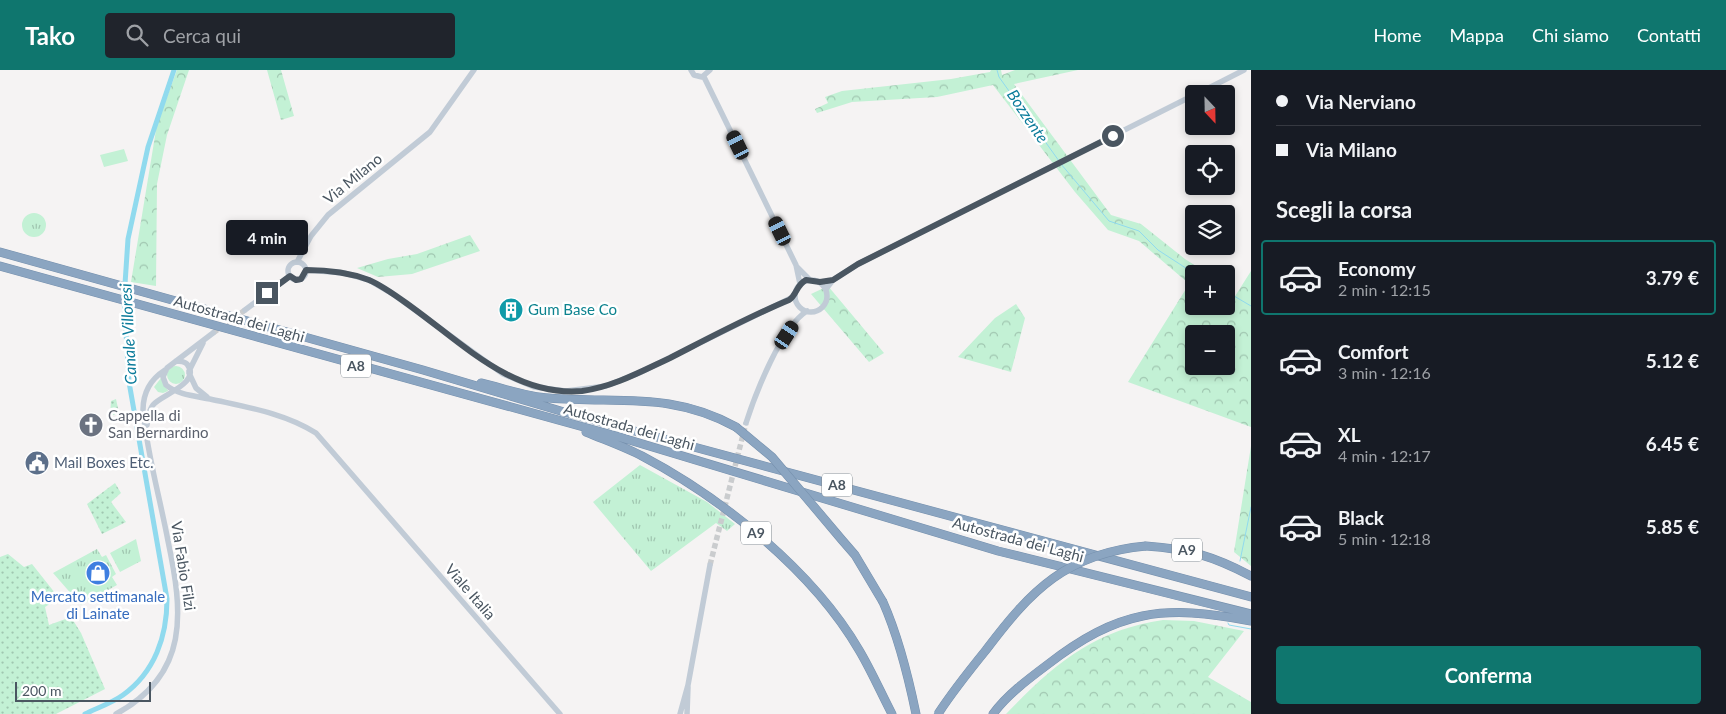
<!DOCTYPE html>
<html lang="it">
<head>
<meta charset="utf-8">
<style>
	:root { --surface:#171b24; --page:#20242c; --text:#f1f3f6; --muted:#9ea1a6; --line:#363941; --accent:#0f766e }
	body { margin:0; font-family:Lato,sans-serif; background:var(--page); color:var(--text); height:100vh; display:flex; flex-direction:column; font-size:19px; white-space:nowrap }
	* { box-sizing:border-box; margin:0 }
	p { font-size:16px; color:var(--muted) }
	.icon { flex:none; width:28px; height:28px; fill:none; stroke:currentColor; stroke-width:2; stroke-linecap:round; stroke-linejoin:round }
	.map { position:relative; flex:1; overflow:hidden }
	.drawer { display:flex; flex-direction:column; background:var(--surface); width:475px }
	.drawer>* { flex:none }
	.top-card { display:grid; align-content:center; height:110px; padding:0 25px; background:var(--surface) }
	.needle { width:32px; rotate:158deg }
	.controls { position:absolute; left:1185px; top:15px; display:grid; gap:10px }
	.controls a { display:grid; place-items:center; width:50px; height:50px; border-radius:5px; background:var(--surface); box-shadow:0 2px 8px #0003; font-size:25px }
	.scale { position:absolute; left:15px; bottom:12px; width:136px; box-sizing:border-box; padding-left:5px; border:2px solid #4a5661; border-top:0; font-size:14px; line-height:18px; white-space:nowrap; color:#4a5661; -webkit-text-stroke:4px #fff; paint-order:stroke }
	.end { position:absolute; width:22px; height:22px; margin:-11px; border:6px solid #4a5661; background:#fff; box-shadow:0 0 0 2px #fff }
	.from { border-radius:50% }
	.bubble { position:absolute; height:35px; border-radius:5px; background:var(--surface); box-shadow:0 2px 8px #0003; font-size:16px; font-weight:700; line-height:35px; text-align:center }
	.car { position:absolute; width:15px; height:30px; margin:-15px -8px; border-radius:6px; box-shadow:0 0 4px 1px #0007; background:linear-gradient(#222 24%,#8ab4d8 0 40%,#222 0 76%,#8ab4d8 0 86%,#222 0) }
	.top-card b { display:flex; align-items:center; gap:18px; height:48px; font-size:19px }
	.top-card b+b { border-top:1px solid var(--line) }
	.top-card i { width:12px; height:12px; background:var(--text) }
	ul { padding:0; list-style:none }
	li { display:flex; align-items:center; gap:15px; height:75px; margin:0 10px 8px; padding:0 15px; border:2px solid transparent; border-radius:5px }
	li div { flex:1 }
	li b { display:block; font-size:19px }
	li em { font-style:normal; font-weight:700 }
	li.active { border-color:var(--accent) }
	li>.icon { width:45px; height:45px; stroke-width:1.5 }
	h2 { padding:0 25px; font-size:22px; line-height:60px }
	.action { display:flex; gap:10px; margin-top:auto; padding:10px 25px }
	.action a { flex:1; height:58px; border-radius:5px; background:var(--accent); color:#fff; font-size:20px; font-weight:700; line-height:58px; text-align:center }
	header { display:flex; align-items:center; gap:30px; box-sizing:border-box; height:70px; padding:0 25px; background:var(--accent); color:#fff }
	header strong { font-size:24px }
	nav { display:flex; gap:28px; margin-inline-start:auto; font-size:18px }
	.search { width:350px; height:45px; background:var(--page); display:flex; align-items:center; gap:12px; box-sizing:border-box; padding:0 18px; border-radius:5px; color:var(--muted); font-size:19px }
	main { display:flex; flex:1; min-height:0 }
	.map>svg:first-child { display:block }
	.grass { fill:url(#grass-tufts) }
	.forest { fill:url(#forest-crowns); fill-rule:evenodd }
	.park { fill:url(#park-dots) }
	.pitch { fill:#c3f1d5 }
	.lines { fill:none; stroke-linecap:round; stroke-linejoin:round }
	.stream { stroke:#90daee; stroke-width:1 }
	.canal { stroke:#90daee; stroke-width:5 }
	.secondary-tunnel { stroke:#caccce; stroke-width:5.5; stroke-dasharray:5.5 3; stroke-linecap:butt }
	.highway-casing { stroke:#7690ad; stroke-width:9 }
	.secondary { stroke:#c1cbd6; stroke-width:5.5 }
	.highway { stroke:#8ba5c1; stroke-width:8 }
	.highway-bridge-casing { stroke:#7690ad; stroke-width:9; stroke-linecap:butt }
	.highway-bridge { stroke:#8ba5c1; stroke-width:8 }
	.route { stroke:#4a5661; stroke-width:6 }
	.labels { text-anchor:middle; stroke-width:5; stroke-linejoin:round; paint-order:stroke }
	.shield { fill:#fff; stroke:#808990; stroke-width:1 }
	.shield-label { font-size:14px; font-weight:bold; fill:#4a5661 }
	.street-label { font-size:15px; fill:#4a5661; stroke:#fff }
	.culture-label { font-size:15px; fill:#0d838f; stroke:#fff; text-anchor:start }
	.worship-label { font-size:15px; fill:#5b616d; stroke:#fff; text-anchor:start }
	.service-label { font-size:15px; fill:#4e5e75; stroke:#fff; text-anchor:start }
	.shop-label { font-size:15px; fill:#366cbe; stroke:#fff }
	.water-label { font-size:16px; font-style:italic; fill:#0c7c9b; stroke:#fff }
</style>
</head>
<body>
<header>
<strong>Tako</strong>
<div class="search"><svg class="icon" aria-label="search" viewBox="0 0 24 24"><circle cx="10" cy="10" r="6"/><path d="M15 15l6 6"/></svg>Cerca qui</div>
<nav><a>Home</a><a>Mappa</a><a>Chi siamo</a><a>Contatti</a></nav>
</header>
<main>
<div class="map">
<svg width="1251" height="644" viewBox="0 0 1251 644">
	<defs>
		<pattern id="grass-tufts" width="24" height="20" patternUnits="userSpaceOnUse" patternTransform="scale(1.25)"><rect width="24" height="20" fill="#c3f1d5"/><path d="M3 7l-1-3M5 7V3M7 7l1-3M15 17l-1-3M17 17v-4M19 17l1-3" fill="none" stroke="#a0c6b0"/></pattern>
		<pattern id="forest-crowns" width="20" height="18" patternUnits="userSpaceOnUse" patternTransform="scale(1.25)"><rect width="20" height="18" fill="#c3f1d5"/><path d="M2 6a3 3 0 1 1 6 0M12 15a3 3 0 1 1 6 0" fill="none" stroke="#a0c6b0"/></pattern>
		<pattern id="park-dots" width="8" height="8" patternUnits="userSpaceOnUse" patternTransform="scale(1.25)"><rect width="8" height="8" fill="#c3f1d5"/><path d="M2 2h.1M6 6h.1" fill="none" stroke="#a0c6b0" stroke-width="1.8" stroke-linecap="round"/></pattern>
	</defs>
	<rect width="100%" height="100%" fill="#f5f3f3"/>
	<path class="grass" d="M22 155a12 12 0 1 1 24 0a12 12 0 1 1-24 0Z
		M167 305a9 9 0 1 1 18 0a9 9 0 1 1-18 0Z
		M161,308L168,321L163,323L158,322L154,317Z
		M640,395L707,432L735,454L727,461L716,453L651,501L593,432Z
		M136,469L141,491L120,502L110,483Z
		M97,479L102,487L106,485L116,504L112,507L117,515L81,535L53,503Z"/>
	<path class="forest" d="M177,0H189L167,65L157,114L156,216L131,212L157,54Z
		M267,0H281L294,46L281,50Z
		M991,0H1001L1002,5L1015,0H1078L1014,14L1111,145L1141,154L1185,189L1196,196L1187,212L1139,171L1108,160L1075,122L993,15L937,27L852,32L817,43L815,39L828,33L825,27L842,21L951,9L990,2Z
		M470,165L480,181L412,204L378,207L357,198L388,189L417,184Z
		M1251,201V357L1128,312L1194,206V236H1226V227L1232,231ZM1194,264H1226V296H1194Z
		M828,216L884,283L869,292L811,224Z
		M1016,234L1025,248L1011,302L958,287L995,248Z
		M1251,376V496L1234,482Z
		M1163,550L1194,551L1244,561L1208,607L1251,632V644H1006C1053,595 1094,560 1163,550Z"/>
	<path class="park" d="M116,329L119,343L110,346L111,331Z
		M115,413L121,423L111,432L126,452L102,464L87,434Z
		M8,484L24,497L32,494L59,528L45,537L49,555L71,547L81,563L105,619L56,644H0V487Z"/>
	<path class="pitch" d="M124,79L128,91L104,97L100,85Z"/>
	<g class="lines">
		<path class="stream" d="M997,0L999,7L1059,91
			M1061,94L1109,151L1139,161L1158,180L1195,204
			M1226,222L1228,223
			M1234,226L1251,236
			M1240,491L1251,437
			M1228,553L1229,555L1251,559"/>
		<path class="canal" d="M85,644C97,638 112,633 123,625C155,602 167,566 167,529L129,312L124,229L128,169L148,77L174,0"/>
		<path class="secondary-tunnel" d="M213,263L245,240
			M710,495L746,353"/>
		<defs>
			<path id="highway" d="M0,182L423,300L564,342L1251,527
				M0,196L616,366L998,481L1251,544
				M481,313C503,318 527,327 549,328C618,334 671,321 736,357
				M586,362C605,370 625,377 642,386C722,428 813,501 859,580C871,600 881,623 892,644
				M1146,476C1189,479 1213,486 1251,506
				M883,532C899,568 908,605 916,644
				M993,644C1007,625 1027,610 1047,595C1118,540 1163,534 1251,551"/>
		</defs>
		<use href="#highway" class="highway-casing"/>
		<path class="secondary" d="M691,0L694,5L702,7L710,0
			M704,7L796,195L800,214
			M1197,24L1244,0
			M297,192L311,166L328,145L430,62L474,0
			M288 201a9 9 0 1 1 18 0a9 9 0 1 1-18 0Z
			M797,197L810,210
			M306,200L344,203L369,210L393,224L503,304L534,317L566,321L606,316L639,303L795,226
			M795 226a16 16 0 1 1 32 0a16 16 0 1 1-32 0Z
			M826,219L833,210L858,194L1194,25
			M245,240L290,206
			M213,263L167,298L163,307L166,315C178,325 195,326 210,329C246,337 285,343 316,363L560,644
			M189,301L203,273
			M189,303L196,318L207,327
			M746,353C755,325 781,257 807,241
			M147,355C148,348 148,341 153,335C161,325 202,313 187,294C184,291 180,291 176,291
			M116,644C190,604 183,542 168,471C160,428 147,384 143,340C143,323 151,309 165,300
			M680,644L688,615L710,495
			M687,644L688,617"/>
		<use href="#highway" class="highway"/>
		<defs>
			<path id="highway-bridge" d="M736,357L772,387L842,470L855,485L883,532
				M938,644C952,622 969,601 986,580C1031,520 1067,483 1146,476"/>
		</defs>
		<use href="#highway-bridge" class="highway-bridge-casing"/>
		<use href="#highway-bridge" class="highway-bridge"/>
	</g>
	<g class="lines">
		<path class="route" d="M267,223L290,206L296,210L301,209L306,200C328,200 348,202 369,210C385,217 399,228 413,238C464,275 515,327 582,321C613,317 642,301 670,288C709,268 748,247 789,230C797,225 796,215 806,210L820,212L833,210L858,194L1113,66"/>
	</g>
	<defs>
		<symbol id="building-disc" viewBox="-11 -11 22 22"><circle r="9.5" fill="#0f9aa8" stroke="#fff"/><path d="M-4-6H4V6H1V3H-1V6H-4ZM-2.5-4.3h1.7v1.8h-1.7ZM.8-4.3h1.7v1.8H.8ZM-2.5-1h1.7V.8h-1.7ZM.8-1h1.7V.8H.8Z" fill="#fff"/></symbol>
		<symbol id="church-disc" viewBox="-11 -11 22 22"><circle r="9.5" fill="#6b7280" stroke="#fff"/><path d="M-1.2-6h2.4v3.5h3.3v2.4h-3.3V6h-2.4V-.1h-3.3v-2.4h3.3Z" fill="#fff"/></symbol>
		<symbol id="civic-disc" viewBox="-11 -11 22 22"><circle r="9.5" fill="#5c6f8a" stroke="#fff"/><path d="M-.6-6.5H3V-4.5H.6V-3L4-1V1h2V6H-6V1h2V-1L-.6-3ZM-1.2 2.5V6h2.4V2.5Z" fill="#fff"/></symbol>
		<symbol id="shop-disc" viewBox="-11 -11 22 22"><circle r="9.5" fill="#3f7fe0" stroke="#fff"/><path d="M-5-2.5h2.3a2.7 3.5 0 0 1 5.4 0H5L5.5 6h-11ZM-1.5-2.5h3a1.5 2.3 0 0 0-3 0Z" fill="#fff"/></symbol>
	</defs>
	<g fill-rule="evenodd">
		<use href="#building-disc" x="497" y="226" width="28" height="28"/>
		<use href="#church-disc" x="77" y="341" width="28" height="28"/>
		<use href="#civic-disc" x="23" y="379" width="28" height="28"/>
		<use href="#shop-disc" x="84" y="489" width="28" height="28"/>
	</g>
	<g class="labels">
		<g class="shield">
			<rect x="341" y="284.5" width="30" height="23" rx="4"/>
			<rect x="822" y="403.5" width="30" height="23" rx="4"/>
			<rect x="741" y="451.5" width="30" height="23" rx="4"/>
			<rect x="1172" y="468.5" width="30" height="23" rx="4"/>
		</g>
		<g class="shield-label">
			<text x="356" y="301">A8</text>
			<text x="837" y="420">A8</text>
			<text x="756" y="468">A9</text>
			<text x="1187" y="485">A9</text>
		</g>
		<g class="street-label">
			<text transform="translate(353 109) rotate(-39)" y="5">Via Milano</text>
			<text transform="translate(239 249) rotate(16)" y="5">Autostrada dei Laghi</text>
			<text transform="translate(629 357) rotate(16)" y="5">Autostrada dei Laghi</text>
			<text transform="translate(1018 470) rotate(15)" y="5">Autostrada dei Laghi</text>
			<text transform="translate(183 496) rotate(81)" y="5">Via Fabio Filzi</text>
			<text transform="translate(470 522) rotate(49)" y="5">Viale Italia</text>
		</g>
		<g class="culture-label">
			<text x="528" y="245">Gum Base Co</text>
		</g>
		<g class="worship-label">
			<text x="108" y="351">Cappella di<tspan x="108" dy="17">San Bernardino</tspan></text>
		</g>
		<g class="service-label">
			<text x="54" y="398">Mail Boxes Etc.</text>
		</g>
		<g class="shop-label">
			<text x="98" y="532">Mercato settimanale<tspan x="98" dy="17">di Lainate</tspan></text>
		</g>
		<g class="water-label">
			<text transform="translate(1028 46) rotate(56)" y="6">Bozzente</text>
			<text transform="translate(128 264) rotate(-93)" y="6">Canale Villoresi</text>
		</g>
	</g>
</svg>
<div class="controls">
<a><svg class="needle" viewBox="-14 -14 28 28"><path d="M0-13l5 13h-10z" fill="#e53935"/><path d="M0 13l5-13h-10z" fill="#9ea1a6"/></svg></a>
<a><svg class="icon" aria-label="locate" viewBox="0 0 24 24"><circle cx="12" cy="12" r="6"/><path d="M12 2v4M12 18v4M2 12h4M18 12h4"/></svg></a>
<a><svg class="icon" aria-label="layers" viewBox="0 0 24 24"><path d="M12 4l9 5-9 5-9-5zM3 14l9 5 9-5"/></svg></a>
<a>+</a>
<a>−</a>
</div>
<div class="scale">200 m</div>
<i class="end from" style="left:1113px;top:66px"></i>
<i class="end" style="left:267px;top:223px"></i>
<div class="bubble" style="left:226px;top:150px;width:82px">4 min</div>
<i class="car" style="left:738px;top:75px;rotate:334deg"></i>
<i class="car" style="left:780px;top:161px;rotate:334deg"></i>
<i class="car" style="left:787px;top:265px;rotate:33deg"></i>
</div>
<section class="drawer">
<div class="top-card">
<b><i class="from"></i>Via Nerviano</b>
<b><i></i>Via Milano</b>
</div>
<h2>Scegli la corsa</h2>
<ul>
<li class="active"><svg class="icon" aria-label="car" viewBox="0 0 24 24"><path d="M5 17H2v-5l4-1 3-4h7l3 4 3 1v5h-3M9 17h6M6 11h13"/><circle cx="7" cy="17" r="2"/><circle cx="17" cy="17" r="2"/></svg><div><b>Economy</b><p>2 min · 12:15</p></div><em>3.79 €</em></li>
<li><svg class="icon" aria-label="car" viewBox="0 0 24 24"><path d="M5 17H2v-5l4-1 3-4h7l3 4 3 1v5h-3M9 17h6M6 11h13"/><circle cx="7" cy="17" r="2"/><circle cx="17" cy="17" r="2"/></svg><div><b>Comfort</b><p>3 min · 12:16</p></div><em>5.12 €</em></li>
<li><svg class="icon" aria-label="car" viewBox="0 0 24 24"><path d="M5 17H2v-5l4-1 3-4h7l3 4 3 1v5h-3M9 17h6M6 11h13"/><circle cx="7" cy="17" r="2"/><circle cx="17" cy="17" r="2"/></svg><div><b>XL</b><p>4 min · 12:17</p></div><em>6.45 €</em></li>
<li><svg class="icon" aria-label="car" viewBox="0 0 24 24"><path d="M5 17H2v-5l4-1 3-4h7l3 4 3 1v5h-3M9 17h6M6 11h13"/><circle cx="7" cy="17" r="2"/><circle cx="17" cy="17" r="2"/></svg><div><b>Black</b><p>5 min · 12:18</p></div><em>5.85 €</em></li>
</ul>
<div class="action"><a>Conferma</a></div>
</section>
</main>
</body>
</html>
